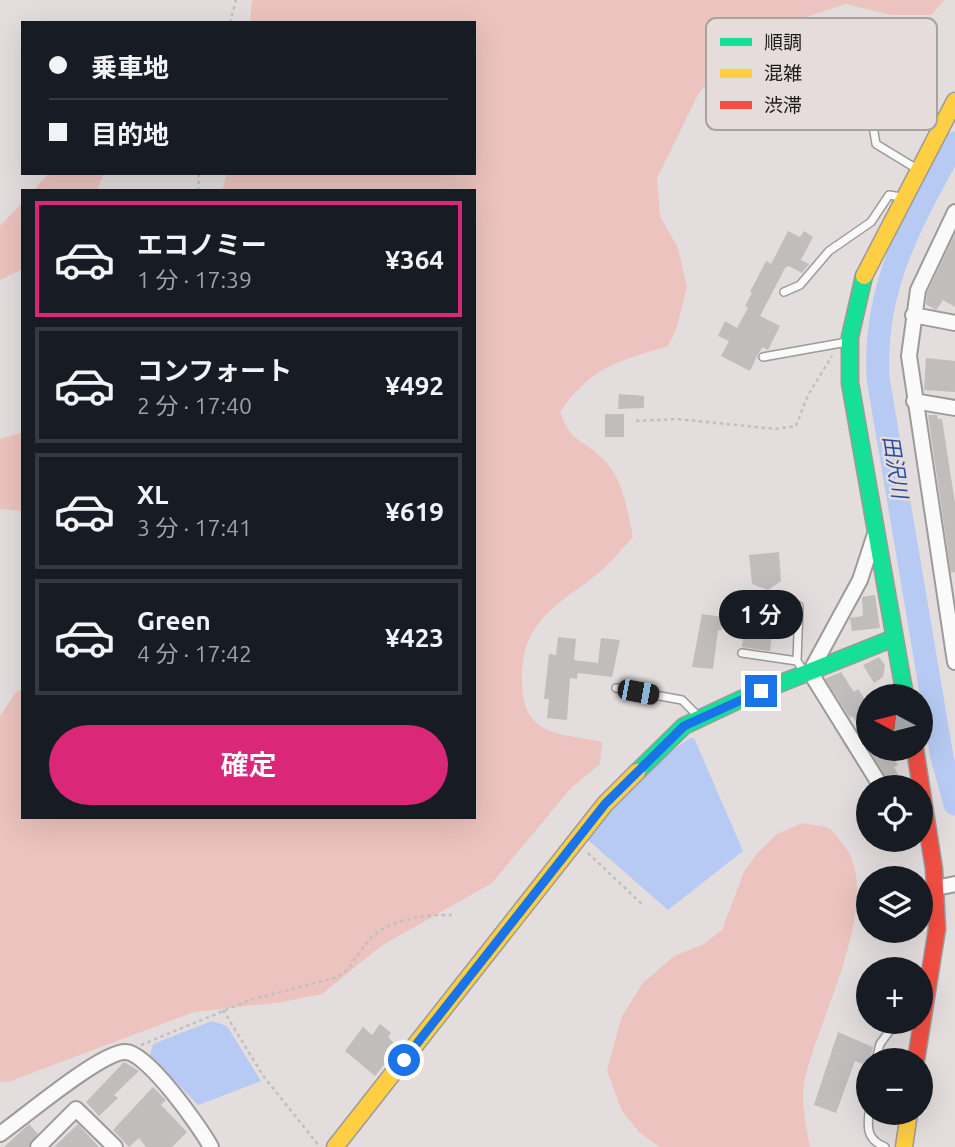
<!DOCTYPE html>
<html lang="ja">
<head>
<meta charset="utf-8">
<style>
	:root { --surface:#171b24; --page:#242831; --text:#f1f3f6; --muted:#9ea1a6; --line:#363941; --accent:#db2777 }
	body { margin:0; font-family:Ubuntu,"Noto Sans JP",sans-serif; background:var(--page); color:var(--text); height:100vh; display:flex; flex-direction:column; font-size:26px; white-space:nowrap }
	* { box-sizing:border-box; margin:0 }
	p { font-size:23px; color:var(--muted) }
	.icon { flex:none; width:38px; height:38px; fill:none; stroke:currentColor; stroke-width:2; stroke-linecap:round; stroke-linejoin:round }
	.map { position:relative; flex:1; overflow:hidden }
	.sheet { position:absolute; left:21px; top:189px; width:455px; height:630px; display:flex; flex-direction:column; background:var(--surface); border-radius:0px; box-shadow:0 7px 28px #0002 }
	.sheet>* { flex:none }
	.hud { position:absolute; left:21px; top:21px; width:455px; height:154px; border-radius:0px; box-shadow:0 7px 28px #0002; display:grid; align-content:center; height:154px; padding:0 28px; background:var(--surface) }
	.needle { width:46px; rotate:277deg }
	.buttons { position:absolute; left:856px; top:684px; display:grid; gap:14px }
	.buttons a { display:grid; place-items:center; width:77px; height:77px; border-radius:50%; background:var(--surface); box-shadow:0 7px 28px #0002; font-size:35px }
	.end { position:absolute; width:32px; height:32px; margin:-16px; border:9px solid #1a73e8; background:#fff; box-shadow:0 0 0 4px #fff }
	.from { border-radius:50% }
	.bubble { position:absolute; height:49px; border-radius:24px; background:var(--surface); box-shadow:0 7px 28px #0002; font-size:23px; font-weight:600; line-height:49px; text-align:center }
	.car { position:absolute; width:21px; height:42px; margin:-21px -10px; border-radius:9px; box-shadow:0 0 5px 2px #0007; background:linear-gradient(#222 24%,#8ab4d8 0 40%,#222 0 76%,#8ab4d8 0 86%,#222 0) }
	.hud b { display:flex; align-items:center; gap:24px; height:66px; font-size:26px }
	.hud b+b { border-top:2px solid var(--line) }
	.hud i { width:18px; height:18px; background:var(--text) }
	ul { padding:12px 0 0; list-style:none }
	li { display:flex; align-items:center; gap:21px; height:116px; margin:0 14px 10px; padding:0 14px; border:4px solid var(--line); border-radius:0px }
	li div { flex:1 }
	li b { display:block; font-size:26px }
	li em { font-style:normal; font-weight:600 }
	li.active { border-color:var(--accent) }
	li>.icon { width:63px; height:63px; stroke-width:1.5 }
	.action { display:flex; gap:14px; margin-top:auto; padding:14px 28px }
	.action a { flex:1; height:80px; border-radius:42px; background:var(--accent); color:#fff; font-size:28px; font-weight:600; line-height:80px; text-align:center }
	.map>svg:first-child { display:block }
	.green { fill:#ecc3be }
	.water { fill:#b6caf3 }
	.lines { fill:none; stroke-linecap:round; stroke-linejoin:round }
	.river { stroke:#b6caf3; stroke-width:23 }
	.building { fill:#c1bdbd }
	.lane-casing { stroke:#9d9a99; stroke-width:10 }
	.street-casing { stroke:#9d9a99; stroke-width:18 }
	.fast-casing { stroke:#9d9a99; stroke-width:19 }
	.slow-casing { stroke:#9d9a99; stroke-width:19 }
	.jam-casing { stroke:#9d9a99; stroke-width:19 }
	.path { stroke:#c1c0c0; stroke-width:2.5; stroke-dasharray:3.5 3.5; stroke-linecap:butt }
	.lane { stroke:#fbfafa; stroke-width:7 }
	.street { stroke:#fbfafa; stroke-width:14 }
	.fast { stroke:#16e098; stroke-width:16 }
	.slow { stroke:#ffcf43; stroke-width:16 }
	.jam { stroke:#f24e42; stroke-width:16 }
	.route { stroke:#1a73e8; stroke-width:9 }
	.labels { text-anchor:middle; stroke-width:5; stroke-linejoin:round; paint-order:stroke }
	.water-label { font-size:21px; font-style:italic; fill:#2750a3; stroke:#e5dcdb }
	.key { fill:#e5dcdb; stroke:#aaa2a1; stroke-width:2 }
	.key-label { font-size:19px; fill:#1f1b1b }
</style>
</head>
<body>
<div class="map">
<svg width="955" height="1147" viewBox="0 0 955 1147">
	<rect width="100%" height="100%" fill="#e3dedd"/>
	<path class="green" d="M252,0H944L932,15H891L846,4L794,21L756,42L720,68L699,93L657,178L660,216L678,248L687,287L676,330L668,346C618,361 591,367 560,412C572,444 582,438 604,460C623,478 628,513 633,537C620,551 607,568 591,579C549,610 520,626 522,684C524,737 560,733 602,742L600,764L571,788L492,883L381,946L322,994L283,1002L194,1012L8,1082L0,1081V716L16,692L23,689V817H474V191H222L227,173H474V23H250Z
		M49,173H104L97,191H33Z
		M23,202V269L0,280V226Z
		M23,432V511L0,509V439Z
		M802,823C810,825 821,825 828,828C834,830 838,839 842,843C888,896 815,1024 804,1083C801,1104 806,1126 810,1147H660L640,1133L622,1111L607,1071L622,1016L643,983L674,956L704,944L722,930L744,872L756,855L777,834Z"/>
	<path class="water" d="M690,738H694L743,851L668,910L588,840L641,773Z
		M212,1021L227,1026L261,1081L198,1105L150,1055L153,1044Z"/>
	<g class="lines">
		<path class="river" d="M955,143C912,220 873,287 878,378L942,757L955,804"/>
	</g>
	<path class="building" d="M788,231L800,237L804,231L813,237L801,260L809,264L802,273L789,266L785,268L760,316L780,326L768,350L763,347L758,354L750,371L721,356L729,341L718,336L725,321L737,328L748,308L745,306L752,293L750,292L766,261L771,264Z
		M955,234V307L943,300L936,310L926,304L927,293Z
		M926,358L955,361V392L924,390Z
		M619,394L644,396V408L618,409Z
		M605,414H624V437H605Z
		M928,415H937L938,419H942L955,503V572L951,573Z
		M779,552L781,581L768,590L752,584L749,555Z
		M875,595L880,628L852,631L850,618L863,616L862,597Z
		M702,614L723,617L721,631L718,630L713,669L692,667Z
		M744,631L772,634L770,651L742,647Z
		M558,637L576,639L574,660L598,663L601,638L620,640L612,677L578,673L577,679L570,678L567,720L547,718L549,699H544L549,654L556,655Z
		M879,657L885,665L883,677L874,683L863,665Z
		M841,672L854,692L858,689L868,704V739L852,716L850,718L825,679Z
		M869,749H888L898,765L894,767L901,779L891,786Z
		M380,1024L391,1033L388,1037L398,1047L375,1076L345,1051L363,1027L372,1035Z
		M838,1032L873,1047L868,1066L855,1061L836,1113L814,1105Z
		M124,1062L139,1071L114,1095L118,1098L99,1116L86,1102Z
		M153,1087L166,1100L161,1105L187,1132L172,1147H146L139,1138L129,1147L113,1130Z
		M29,1124L38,1134L29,1147H4Z
		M78,1124L99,1147H54Z"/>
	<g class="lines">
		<defs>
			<path id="lane" d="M874,132L876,144L917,169
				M784,292L800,285L829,251L871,222L889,195L901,197
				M763,357L847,342
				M742,653L797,661L805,673
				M797,661L799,606
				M616,688L682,700L699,717
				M876,1060L880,1044L896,1022
				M869,1113C867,1130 868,1140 885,1147"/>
			<path id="street" d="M955,212L918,290L909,356L955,662
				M913,315L955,323
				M914,401L955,408
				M876,531L860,580L810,672L882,788
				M936,888L955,884
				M0,1134C23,1118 103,1050 126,1052C148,1053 200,1127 211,1147
				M38,1147L76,1109L115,1147"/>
			<path id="fast" d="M864,276L850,337V383L905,696
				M637,772L684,726L739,700L894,638"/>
			<path id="slow" d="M864,276L955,101
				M335,1147L605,804L637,772
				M904,1147L909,1113"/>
			<path id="jam" d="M915,749L934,869L937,929L916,1060"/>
		</defs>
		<use href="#lane" class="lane-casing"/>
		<use href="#street" class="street-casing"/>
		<use href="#fast" class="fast-casing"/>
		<use href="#slow" class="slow-casing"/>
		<use href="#jam" class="jam-casing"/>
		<path class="path" d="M230,23L236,0
			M198,191L199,173
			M636,421L677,419L776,429L796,426L808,395L832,356
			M588,853L644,906
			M223,1010L264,1077L320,1147
			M141,1045L250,1000L338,977C353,967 358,952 370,939C387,920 427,914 452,915"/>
		<use href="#lane" class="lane"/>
		<use href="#street" class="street"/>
		<use href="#fast" class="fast"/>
		<use href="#slow" class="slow"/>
		<use href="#jam" class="jam"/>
	</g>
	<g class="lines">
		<path class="route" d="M404,1060L605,804L684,726L761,691"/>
	</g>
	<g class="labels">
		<g class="water-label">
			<text transform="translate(895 467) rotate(81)" y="7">田沢川</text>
		</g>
	</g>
	<rect x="706" y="18" width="231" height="112" rx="10" class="key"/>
	<rect x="720" y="38" width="32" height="8" fill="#16e098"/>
	<rect x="720" y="69" width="32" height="9" fill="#ffcf43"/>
	<rect x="720" y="101" width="32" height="8" fill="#f24e42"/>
	<g class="key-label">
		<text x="764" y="49">順調</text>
		<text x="764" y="80">混雑</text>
		<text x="764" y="112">渋滞</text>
	</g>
</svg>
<div class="buttons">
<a><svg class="needle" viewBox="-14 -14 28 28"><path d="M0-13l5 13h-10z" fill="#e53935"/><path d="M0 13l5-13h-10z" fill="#9ea1a6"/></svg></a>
<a><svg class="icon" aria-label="locate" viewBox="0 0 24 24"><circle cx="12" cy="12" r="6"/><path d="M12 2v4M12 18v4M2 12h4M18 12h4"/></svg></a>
<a><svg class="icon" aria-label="layers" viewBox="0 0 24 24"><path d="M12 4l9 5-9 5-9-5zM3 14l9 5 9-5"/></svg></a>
<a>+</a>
<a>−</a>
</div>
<i class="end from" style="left:404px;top:1060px"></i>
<i class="end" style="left:761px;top:691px"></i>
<div class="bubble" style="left:719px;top:590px;width:84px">1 分</div>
<i class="car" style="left:638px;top:692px;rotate:101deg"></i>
<div class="hud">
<b><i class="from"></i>乗車地</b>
<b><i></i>目的地</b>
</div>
<section class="sheet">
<ul>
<li class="active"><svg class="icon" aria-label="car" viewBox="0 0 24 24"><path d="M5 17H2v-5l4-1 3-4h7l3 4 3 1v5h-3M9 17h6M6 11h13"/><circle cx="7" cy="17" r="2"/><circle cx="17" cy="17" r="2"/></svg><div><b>エコノミー</b><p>1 分 · 17:39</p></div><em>¥364</em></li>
<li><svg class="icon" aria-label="car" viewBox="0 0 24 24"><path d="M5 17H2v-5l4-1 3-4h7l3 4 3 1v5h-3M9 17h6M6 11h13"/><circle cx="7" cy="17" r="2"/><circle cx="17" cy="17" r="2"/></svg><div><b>コンフォート</b><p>2 分 · 17:40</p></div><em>¥492</em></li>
<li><svg class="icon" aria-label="car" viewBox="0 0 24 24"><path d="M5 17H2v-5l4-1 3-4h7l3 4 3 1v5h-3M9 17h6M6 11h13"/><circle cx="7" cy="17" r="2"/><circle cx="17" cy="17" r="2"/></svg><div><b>XL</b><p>3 分 · 17:41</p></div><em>¥619</em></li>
<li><svg class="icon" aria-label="car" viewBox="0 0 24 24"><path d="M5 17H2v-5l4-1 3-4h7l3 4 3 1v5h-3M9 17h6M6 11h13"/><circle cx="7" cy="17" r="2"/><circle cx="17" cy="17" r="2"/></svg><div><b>Green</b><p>4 分 · 17:42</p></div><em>¥423</em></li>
</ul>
<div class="action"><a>確定</a></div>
</section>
</div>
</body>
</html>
